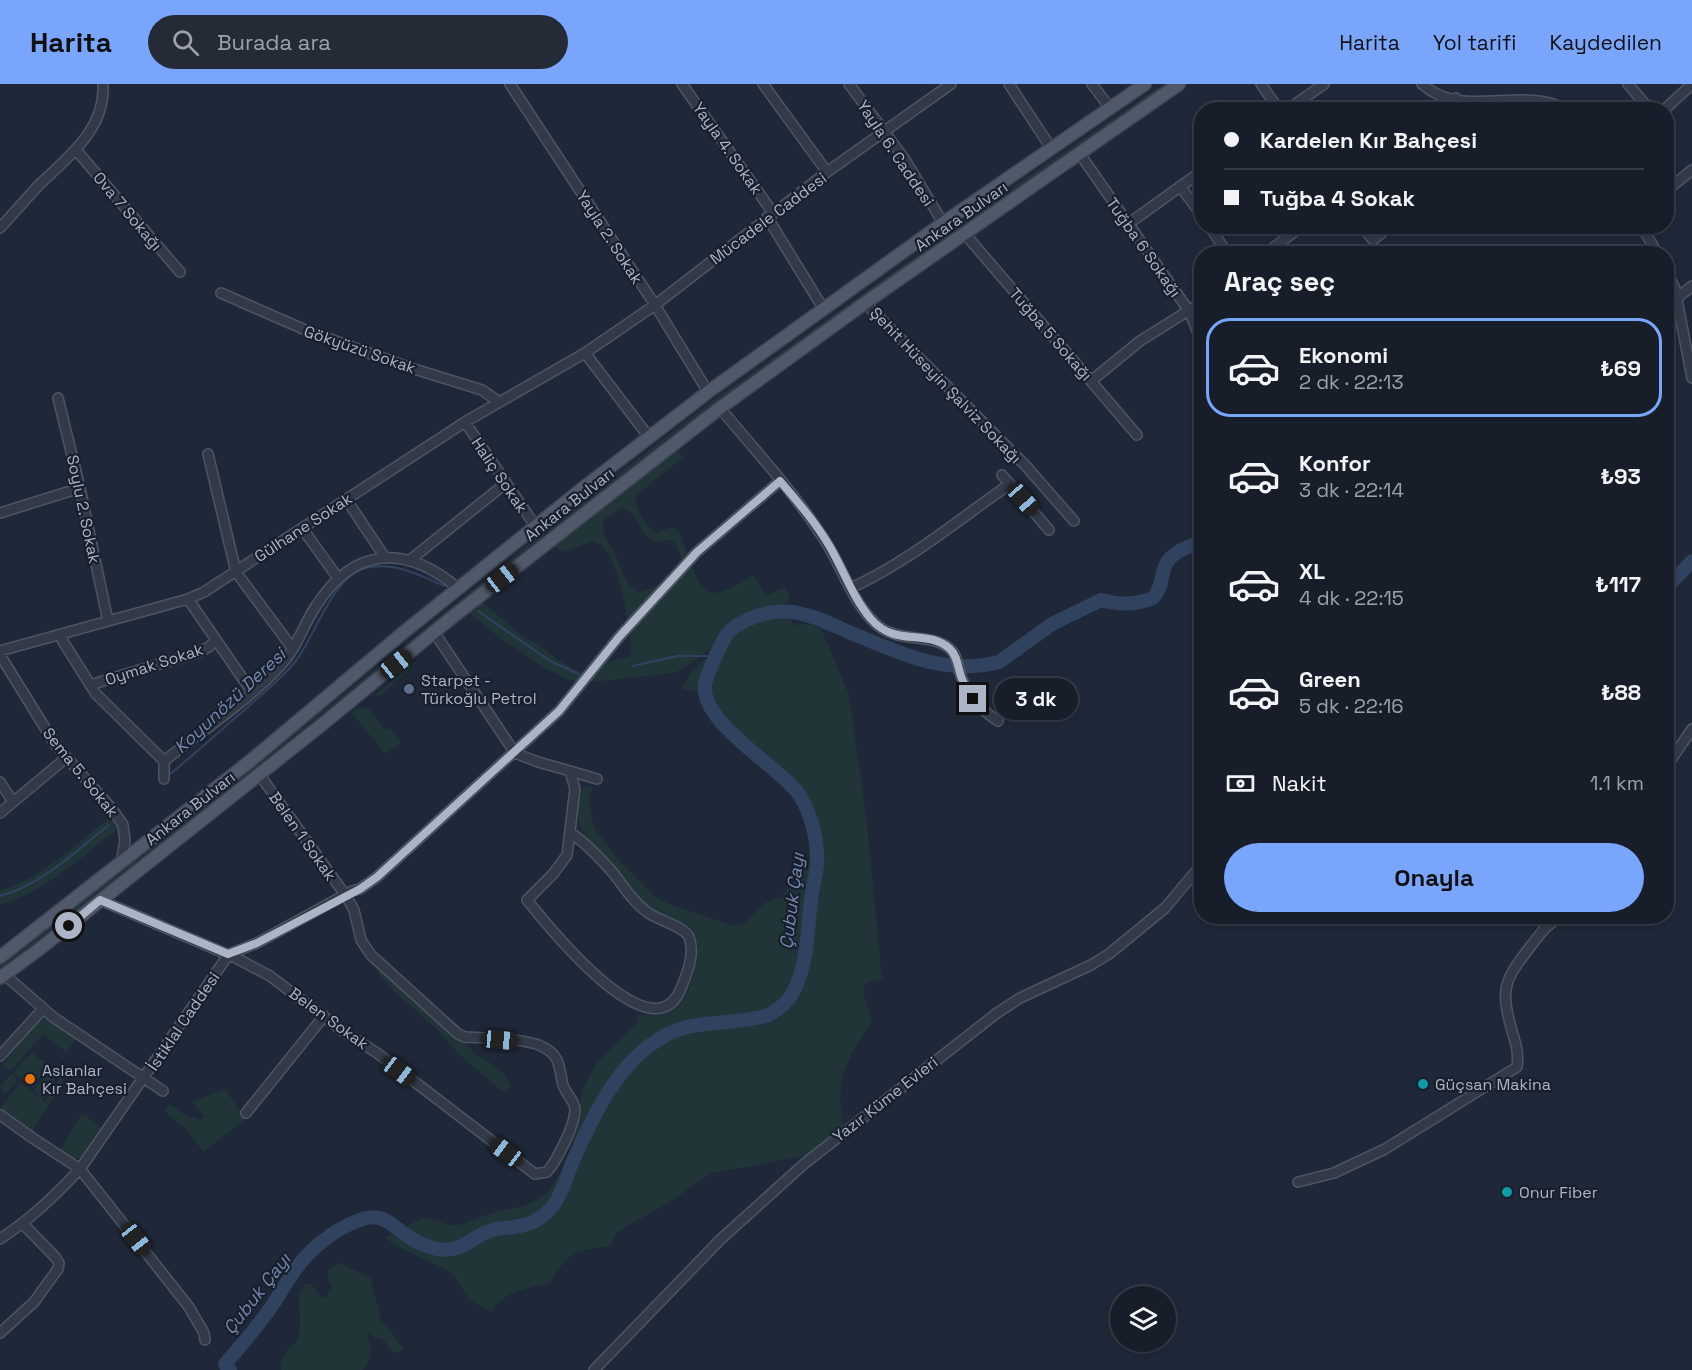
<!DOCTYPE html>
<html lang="tr">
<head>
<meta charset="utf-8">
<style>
	:root { --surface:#171e2a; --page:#242b36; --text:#f1f3f6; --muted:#9ea2a8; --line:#363c47; --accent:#7aa5fd }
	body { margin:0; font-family:"Space Grotesk",sans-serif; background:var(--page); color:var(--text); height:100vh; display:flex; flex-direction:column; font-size:22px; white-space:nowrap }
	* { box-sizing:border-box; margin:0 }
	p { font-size:20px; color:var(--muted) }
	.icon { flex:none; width:33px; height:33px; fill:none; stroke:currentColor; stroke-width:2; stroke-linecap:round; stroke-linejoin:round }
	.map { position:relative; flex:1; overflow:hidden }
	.details { position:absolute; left:1194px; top:162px; width:480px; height:678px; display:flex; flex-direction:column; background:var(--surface); border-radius:24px; box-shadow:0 3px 9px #0003,0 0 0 2px var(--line) }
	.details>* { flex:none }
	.banner { position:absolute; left:1194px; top:18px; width:480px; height:132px; border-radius:24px; box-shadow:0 3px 9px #0003,0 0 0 2px var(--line); display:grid; align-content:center; height:132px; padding:0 30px; background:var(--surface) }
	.buttons { position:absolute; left:1110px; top:1202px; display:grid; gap:12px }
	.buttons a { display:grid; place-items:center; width:66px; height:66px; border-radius:50%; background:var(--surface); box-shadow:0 3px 9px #0003,0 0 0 2px var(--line); font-size:30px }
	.end { position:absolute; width:27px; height:27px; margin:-14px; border:8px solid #acb5c5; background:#111; box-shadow:0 0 0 3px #111 }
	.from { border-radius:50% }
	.bubble { position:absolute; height:42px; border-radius:21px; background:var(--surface); box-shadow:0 3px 9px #0003,0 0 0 2px var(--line); font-size:20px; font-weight:600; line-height:42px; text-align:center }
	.car { position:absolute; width:18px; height:36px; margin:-18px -9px; border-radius:8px; box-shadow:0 0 4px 2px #0007; background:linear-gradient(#222 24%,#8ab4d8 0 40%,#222 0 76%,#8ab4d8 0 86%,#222 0) }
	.banner b { display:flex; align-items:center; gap:21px; height:57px; font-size:22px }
	.banner b+b { border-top:2px solid var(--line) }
	.banner i { width:15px; height:15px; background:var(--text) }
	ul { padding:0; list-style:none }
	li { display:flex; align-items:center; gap:18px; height:99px; margin:0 12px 9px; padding:0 18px; border:3px solid transparent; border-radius:24px }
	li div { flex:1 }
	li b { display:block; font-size:22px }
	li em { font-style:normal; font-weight:600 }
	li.active { border-color:var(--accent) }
	li>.icon { width:54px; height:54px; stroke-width:1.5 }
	h2 { padding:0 30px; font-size:27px; line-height:72px }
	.pay { display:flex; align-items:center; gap:15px; height:66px; padding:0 30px; font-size:22px }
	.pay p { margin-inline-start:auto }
	.cta { display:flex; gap:12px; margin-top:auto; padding:12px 30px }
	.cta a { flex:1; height:69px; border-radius:36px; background:var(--accent); color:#111; font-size:24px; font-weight:600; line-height:69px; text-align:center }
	header { display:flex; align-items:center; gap:36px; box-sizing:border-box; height:84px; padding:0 30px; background:var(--accent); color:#111 }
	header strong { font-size:28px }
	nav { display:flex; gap:33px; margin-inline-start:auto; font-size:21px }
	.search { width:420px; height:54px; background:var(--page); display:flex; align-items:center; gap:15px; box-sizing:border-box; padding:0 21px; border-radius:33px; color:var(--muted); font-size:22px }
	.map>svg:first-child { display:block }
	.green { fill:#213539; fill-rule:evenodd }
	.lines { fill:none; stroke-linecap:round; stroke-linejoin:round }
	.stream { stroke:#314260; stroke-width:2 }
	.river { stroke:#314260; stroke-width:14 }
	.minor-casing { stroke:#4d5563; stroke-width:12 }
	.major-casing { stroke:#3c4352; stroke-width:15 }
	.minor { stroke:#323a48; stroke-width:9 }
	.major { stroke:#505969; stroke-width:12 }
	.route { stroke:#acb5c5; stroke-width:8 }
	.service-dot { fill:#5c6f8a; stroke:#181f2d; stroke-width:2 }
	.food-dot { fill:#e8710a; stroke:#181f2d; stroke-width:2 }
	.culture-dot { fill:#0f9aa8; stroke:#181f2d; stroke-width:2 }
	.labels { text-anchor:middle; stroke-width:4.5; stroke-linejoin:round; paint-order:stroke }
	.street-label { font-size:16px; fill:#acb5c5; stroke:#181f2d }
	.poi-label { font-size:16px; fill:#acb5c5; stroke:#181f2d; text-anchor:start }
	.water-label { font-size:18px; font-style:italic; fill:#7389af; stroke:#181f2d }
</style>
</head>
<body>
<header>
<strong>Harita</strong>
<div class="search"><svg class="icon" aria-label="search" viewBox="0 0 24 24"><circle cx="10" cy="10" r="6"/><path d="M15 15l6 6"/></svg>Burada ara</div>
<nav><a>Harita</a><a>Yol tarifi</a><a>Kaydedilen</a></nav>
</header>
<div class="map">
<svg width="1692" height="1286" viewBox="0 0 1692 1286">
	<rect width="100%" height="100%" fill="#1f2838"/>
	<path class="green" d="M1163,0H1170L828,237L706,325L529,464L64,837L0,885V881L267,672L538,453L708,320L1033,89Z
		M676,366L683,373L637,411L635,415C636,427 646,443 656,449L672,443L680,449C685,463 697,509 714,509C727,508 743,497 754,491L765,512L785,503L790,514L781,526L795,541L810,540L821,545L849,611L866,730L882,895L866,899L863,908L872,938C847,974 833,998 844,1043L811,1071L711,1089L671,1117L617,1148L611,1161C572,1169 572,1164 550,1199C528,1204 503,1207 492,1228L469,1216L456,1194L447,1186L402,1165L385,1154L424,1133L453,1142L463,1140L495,1128L525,1122L549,1108L571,1071L575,1049L580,1033L582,1006L597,979L639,937L636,931C647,931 663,933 673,926C689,915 699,880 697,861C696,855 693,849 692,843L654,829L637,814L585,753L579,739L578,729L580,713L584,702L593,704L589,713V723L595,745L615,772L656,813L671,821L734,842L744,839L765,819L781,813L809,779V744L788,702L718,640L707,626L698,608L682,605L690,590L701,579L734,550L720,557L692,578L675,589L583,599L566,595L546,585L500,554L469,529L483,519L520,550L543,564L558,576L577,587L586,588L604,579L632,572C629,545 622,468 594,457L563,468L553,462ZM621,424C638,425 638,451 655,457C661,459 668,455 674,456L683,477C673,491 656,506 639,508C624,500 622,486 616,472C610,460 600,452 604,436Z
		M415,576L416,580L380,612L375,611Z
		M373,624L370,628L386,646L389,644L401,659L385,670L352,629L357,625Z
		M108,735H111L118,744L117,746C85,769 38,814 0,820V806C39,797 77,759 108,735Z
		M385,881L464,957L474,969L500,985L511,1002L506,1008L499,1005L459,970L439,947L396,909L379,890L378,884Z
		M41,931L76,954L67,968L43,950L10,987L2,982Z
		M32,968L37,969V973L44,977L48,984L31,1003L14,989Z
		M51,985L55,989L54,998L43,1015L33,1006Z
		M11,990L18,996L5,1010L0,1003Z
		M61,993L63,997L31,1049L0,1024L21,999L45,1018Z
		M225,1005L245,1035L203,1068L189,1048L165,1027L170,1020L189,1034L196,1033L200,1037L204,1032L192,1018Z
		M82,1030L103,1044L83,1074L73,1075L59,1068Z
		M340,1179L370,1194L381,1236L405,1266L396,1269L389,1265L384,1256L366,1249C372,1266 375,1269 363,1286H281C281,1272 287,1265 298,1257C298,1249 301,1241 300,1233C299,1219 296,1213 305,1200H311L321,1213L327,1215L328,1208L333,1204L328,1196L329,1185Z"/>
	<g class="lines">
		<path class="stream" d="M478,527L550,577L579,590
			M632,582L678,572H717
			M169,691C196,669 222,645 249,622C264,608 282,594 295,578C315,553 332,493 365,484C393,477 420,491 444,502
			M0,812C42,801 75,767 109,741"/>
		<path class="river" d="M1666,504L1692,477
			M230,1286L225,1280C241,1262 257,1243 271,1223C279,1212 285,1200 293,1189C308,1166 334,1145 360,1136C383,1126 395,1145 412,1155C420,1160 428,1163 437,1165C464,1170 474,1149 496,1145C512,1143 526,1143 540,1134C560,1121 564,1098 573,1077C593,1031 620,975 666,951C698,934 735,942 768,931C778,926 786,920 792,910C809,881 807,841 812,809C814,795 819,783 817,768C816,750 810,728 800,712C781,682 689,634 707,593C712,581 720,558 729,548C733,543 741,539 747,536C787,517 815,533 851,549C873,558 896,568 919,575C945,583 972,585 999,578L1052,540L1101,516C1119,521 1136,521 1153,514C1162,505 1161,493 1165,482C1170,469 1189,461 1202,459"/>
		<defs>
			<path id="minor" d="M510,0L655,221L708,308
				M682,0L773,129
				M763,0L827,88
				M849,0L904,74L943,139
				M1009,0L1051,64
				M1092,0L1110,24
				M1261,0L1279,26
				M1422,0C1463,37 1521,0 1568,26
				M1628,0L1650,26
				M1456,14L1463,26
				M1287,26L1324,0
				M1664,26L1692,0
				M76,66L180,188
				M1080,70L1189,227L1202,259
				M1180,102L1202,132
				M1666,107L1692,86
				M767,133L823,224
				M1128,140L1202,87
				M1209,142L1228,170
				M1362,142L1373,156L1390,142
				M1641,142L1658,170
				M0,144C13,130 25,116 38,102C68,73 106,45 103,0
				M965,150L1137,351
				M1265,170L1302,142
				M1666,185L1675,205L1692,294
				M221,209L310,248L411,284L482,306L499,318
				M1677,214L1692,202
				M865,219L1025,381L1074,437
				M585,269L649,353
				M1091,297L1140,257L1202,218
				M58,314L80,404L108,537
				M720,324C755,366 792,406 822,452C841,479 850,514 873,537C897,563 934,546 952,567C958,573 958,584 961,592C968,613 980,625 998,637
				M465,338L536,443
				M208,370L236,488L293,565
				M1002,391L1049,446
				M346,415L384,472
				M0,429L80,404
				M302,444L338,494
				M409,477L506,399
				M851,504C908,478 958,436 1010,400
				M188,515L252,608
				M434,548L515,669L538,678L570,687L575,705L567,771L553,790L527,816C548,842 655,977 682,902C688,887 695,869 689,853C684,842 657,836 647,828C633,818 624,803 614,790C601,775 587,760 571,749
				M59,551L96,610L164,677V695
				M0,567L188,515L204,508L465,338L585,269L655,221L827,88L951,0
				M0,571L55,660L112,725L123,741L125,757L121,779
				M90,601L196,569L209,563L216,556
				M164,677C201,648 250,615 281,581C297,564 303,541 316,522C354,462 406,460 459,505
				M1666,683L1692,645
				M570,687L597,695
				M0,698L13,718
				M0,729L66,674
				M100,816L236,874L270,892L344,948L377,969L535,1090L547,1088C556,1078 580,1033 574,1021C571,1012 563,1007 562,997C559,981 559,971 543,963C526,954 485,954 465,953L458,950L371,871L361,856L354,826L346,812L259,690
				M1533,832L1547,842
				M5,891L53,933L163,1007
				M0,972L43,925
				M246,1029L324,932
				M0,1031L34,1055L80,1085L189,1223L204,1249L205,1256
				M1298,1098L1334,1089L1385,1065L1517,983C1519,970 1516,960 1512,947C1500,904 1504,897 1530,863C1540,850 1548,838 1564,832
				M0,1155C31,1135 56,1111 80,1085L229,870L257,859L352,807L360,805L377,793L559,627L619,553L697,468L780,397
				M0,1249L34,1218L58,1185L59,1179L56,1174L23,1140
				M594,1286L721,1155L804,1080L997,929L1020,914L1091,881L1109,870L1165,824L1202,780"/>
			<path id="major" d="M0,873L249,678L404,548L583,404L708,308L943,139L1145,0
				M0,894L37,867L324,639L450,535L720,324L865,219L1179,0"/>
		</defs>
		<use href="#minor" class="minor-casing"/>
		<use href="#major" class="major-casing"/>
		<use href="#minor" class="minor"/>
		<use href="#major" class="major"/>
	</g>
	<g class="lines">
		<path class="route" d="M69,842L100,816L228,870L257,859L360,805L377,793L559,627L619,553L697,468L780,397C798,418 816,439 830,463C844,487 853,514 871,535C896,564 927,544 950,565C958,572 958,586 962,595C965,602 969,609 973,615"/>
	</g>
	<circle class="service-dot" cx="409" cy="605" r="6"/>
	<circle class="food-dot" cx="30" cy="995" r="6"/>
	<g class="culture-dot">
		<circle cx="1423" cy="1000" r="6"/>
		<circle cx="1507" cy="1108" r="6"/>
	</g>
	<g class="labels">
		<g class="street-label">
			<text transform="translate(728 64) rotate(55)" y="6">Yayla 4. Sokak</text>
			<text transform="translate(896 69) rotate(56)" y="6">Yayla 6. Caddesi</text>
			<text transform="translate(128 127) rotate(50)" y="6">Ova 7 Sokağı</text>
			<text transform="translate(961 132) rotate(-35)" y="6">Ankara Bulvarı</text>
			<text transform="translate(768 134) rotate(-37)" y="6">Mücadele Caddesi</text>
			<text transform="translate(610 153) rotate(57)" y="6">Yayla 2. Sokak</text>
			<text transform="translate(1144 163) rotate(55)" y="6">Tuğba 6 Sokağı</text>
			<text transform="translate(1051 250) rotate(49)" y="6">Tuğba 5 Sokağı</text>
			<text transform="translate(360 265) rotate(19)" y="6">Gökyüzü Sokak</text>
			<text transform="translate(946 301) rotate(46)" y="6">Şehit Hüseyin Şalviz Sokağı</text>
			<text transform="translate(500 391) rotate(56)" y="6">Haliç Sokak</text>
			<text transform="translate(569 420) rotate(-38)" y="6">Ankara Bulvarı</text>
			<text transform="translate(84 425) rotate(78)" y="6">Soylu 2. Sokak</text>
			<text transform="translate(303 443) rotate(-33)" y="6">Gülhane Sokak</text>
			<text transform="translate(154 580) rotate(-18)" y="6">Oymak Sokak</text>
			<text transform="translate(81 688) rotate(51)" y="6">Sema 5. Sokak</text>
			<text transform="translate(190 724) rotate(-38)" y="6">Ankara Bulvarı</text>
			<text transform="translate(303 752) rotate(55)" y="6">Belen 1 Sokak</text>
			<text transform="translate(329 934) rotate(36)" y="6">Belen Sokak</text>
			<text transform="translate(183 937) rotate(-56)" y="6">İstiklal Caddesi</text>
			<text transform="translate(885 1015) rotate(-38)" y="6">Yazır Küme Evleri</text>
		</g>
		<g class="poi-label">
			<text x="421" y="602">Starpet -<tspan x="421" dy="18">Türkoğlu Petrol</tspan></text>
			<text x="42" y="992">Aslanlar<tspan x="42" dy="18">Kır Bahçesi</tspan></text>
			<text x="1435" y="1006">Güçsan Makina</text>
			<text x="1519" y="1114">Onur Fiber</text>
		</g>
		<g class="water-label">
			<text transform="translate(230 617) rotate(-43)" y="6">Koyunözü Deresi</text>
			<text transform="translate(792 817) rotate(-83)" y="6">Çubuk Çayı</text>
			<text transform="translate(257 1210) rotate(-52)" y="6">Çubuk Çayı</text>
		</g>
	</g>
</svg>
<div class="buttons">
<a><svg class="icon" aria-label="layers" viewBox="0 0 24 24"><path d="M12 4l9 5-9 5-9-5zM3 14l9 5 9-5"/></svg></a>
</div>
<i class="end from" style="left:69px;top:842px"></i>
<i class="end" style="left:973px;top:615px"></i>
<div class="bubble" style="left:994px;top:594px;width:84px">3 dk</div>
<i class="car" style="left:1023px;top:415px;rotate:139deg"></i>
<i class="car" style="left:502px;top:494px;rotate:52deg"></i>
<i class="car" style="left:396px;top:580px;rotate:51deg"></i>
<i class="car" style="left:500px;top:956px;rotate:95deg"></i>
<i class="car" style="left:399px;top:987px;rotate:127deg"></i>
<i class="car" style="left:506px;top:1068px;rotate:307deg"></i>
<i class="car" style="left:136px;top:1155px;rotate:142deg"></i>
<div class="banner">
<b><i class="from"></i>Kardelen Kır Bahçesi</b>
<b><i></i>Tuğba 4 Sokak</b>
</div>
<section class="details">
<h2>Araç seç</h2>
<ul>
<li class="active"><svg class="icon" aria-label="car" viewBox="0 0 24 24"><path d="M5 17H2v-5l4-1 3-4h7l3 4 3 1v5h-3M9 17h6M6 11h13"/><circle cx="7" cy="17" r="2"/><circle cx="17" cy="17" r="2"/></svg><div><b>Ekonomi</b><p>2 dk · 22:13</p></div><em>₺69</em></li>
<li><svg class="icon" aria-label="car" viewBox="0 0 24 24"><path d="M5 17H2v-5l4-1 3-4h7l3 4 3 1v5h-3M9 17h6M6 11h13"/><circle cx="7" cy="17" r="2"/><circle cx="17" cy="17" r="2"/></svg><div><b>Konfor</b><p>3 dk · 22:14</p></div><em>₺93</em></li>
<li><svg class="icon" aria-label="car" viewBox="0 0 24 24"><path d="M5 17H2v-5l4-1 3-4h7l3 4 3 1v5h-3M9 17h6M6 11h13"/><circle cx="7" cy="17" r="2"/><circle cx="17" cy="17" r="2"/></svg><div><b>XL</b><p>4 dk · 22:15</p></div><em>₺117</em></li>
<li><svg class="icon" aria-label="car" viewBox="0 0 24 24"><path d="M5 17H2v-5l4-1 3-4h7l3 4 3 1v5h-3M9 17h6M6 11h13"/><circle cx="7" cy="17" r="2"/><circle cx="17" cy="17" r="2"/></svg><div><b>Green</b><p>5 dk · 22:16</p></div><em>₺88</em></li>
</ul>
<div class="pay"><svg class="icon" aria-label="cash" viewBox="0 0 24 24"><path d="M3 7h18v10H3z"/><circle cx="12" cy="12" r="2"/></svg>Nakit<p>1.1 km</p></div>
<div class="cta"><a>Onayla</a></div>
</section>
</div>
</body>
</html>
